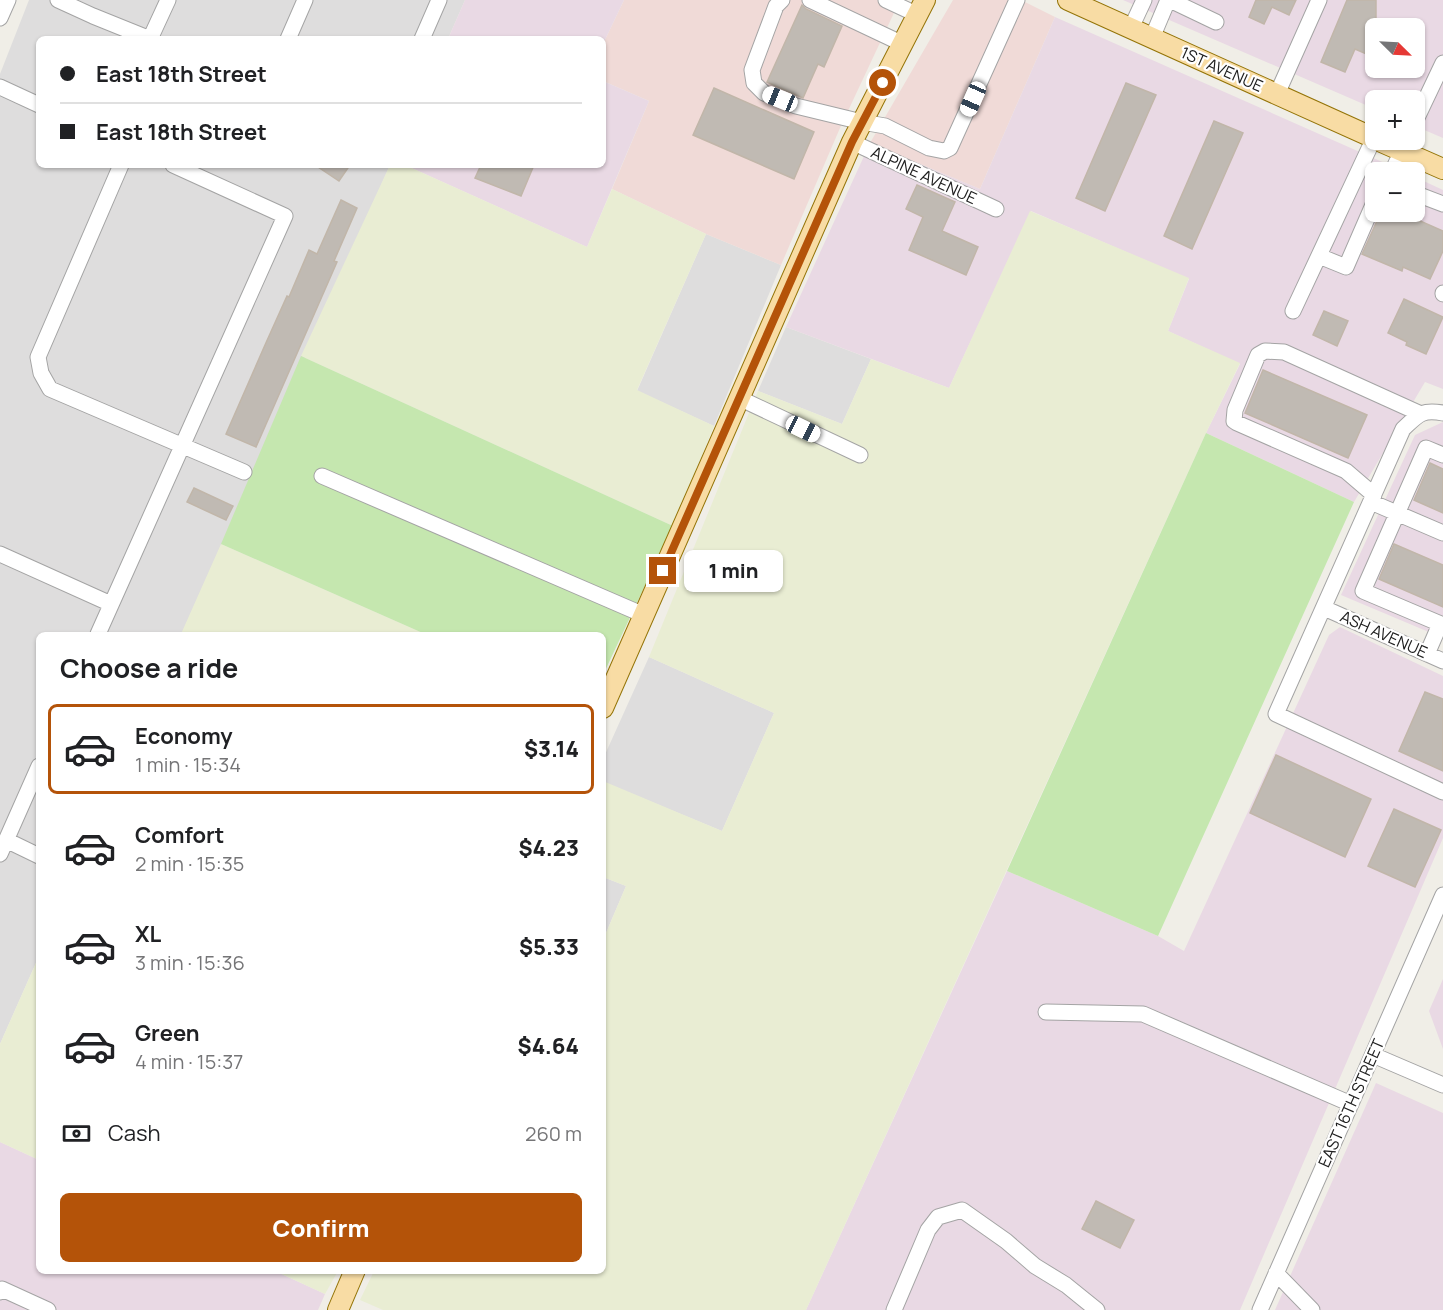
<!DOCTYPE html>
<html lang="en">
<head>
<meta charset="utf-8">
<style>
	:root { --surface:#fff; --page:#f2f2f2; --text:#202124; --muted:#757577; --line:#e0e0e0; --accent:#b45309 }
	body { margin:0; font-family:Manrope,sans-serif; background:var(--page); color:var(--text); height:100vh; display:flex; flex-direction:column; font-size:22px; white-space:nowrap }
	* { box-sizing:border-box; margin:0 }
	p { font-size:20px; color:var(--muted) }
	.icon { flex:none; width:33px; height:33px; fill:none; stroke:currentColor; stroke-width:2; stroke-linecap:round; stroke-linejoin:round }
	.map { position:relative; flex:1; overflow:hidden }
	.details { position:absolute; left:36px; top:632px; width:570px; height:642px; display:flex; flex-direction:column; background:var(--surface); border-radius:9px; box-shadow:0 2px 4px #0004 }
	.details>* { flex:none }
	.hud { position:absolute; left:36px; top:36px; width:570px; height:132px; border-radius:9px; box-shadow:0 2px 4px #0004; display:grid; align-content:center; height:132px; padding:0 24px; background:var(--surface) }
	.needle { width:39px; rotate:114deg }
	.buttons { position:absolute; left:1365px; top:18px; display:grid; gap:12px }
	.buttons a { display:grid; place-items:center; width:60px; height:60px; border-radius:9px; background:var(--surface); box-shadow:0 2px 4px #0004; font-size:30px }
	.end { position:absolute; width:27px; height:27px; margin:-14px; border:8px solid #b45309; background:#fff; box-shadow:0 0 0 3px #fff }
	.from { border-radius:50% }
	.bubble { position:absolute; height:42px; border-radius:9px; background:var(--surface); box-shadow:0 2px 4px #0004; font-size:20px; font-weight:800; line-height:42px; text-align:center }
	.car { position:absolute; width:18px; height:36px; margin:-18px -9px; border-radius:8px; box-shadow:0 0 4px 2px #0007; background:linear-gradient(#fff 24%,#345 0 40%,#fff 0 76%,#345 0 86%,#fff 0) }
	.hud b { display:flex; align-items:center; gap:21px; height:57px; font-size:22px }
	.hud b+b { border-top:2px solid var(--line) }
	.hud i { width:15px; height:15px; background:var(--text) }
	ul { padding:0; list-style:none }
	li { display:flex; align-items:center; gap:18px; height:90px; margin:0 12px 9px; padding:0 12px; border:3px solid transparent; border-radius:9px }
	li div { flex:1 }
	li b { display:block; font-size:22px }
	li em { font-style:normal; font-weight:800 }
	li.selected { border-color:var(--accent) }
	li>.icon { width:54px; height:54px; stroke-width:1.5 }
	h2 { padding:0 24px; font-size:27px; line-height:72px }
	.pay { display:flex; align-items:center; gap:15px; height:66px; padding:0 24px; font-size:22px }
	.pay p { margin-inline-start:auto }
	.cta { display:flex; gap:12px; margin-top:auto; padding:12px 24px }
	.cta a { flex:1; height:69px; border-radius:9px; background:var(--accent); color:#fff; font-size:24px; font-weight:800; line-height:69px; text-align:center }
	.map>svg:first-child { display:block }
	.residential { fill:#dedddd }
	.commercial { fill:#f0dad7 }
	.industrial { fill:#e9d9e4; fill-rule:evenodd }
	.farmland { fill:#e9edd3 }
	.grass { fill:#c5e7af }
	.building { fill:#c0bab3; stroke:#c1b6a9; stroke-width:1.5 }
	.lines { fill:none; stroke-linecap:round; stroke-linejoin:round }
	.minor-casing { stroke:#a4a4a4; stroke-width:17 }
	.major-casing { stroke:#947407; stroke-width:22 }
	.minor { stroke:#fff; stroke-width:15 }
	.major { stroke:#f8dca4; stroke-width:20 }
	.route { stroke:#b45309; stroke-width:8 }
	.labels { text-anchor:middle; stroke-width:4.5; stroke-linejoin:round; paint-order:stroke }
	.street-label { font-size:16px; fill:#202020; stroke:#fff }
</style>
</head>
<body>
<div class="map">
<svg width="1443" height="1310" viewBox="0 0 1443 1310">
	<rect width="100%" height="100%" fill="#f0eee7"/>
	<path class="residential" d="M29,0H465L448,39H39V165H390L182,634H39V956L0,1044V74Z
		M706,234L781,265L714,426L637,391Z
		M786,327L871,359L842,424L758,391Z
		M649,657L774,713L722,831L603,782V759Z
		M603,877L626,886L603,940Z"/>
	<path class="commercial" d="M624,0H900L840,128L781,265L706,234L612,189L649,101L603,81V44Z
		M953,0H1021L1055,17L980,189L870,143Z"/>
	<path class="industrial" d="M465,0H624L603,44V39H448Z
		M1123,0H1443V138L1415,126L1414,100H1376L1375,109ZM1376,28H1414V68H1376Z
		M1055,17L1405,172H1376V212H1414L1415,177L1443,190V389L1425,382L1354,502L1206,433L1240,364L1168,331L1189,279L1031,211L949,388L786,327L870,143L980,189Z
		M603,81L649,101L587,247L405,165H603Z
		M1443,422V638L1341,595L1415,435Z
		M1340,627L1443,676V838L1240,1310H806L1007,871L1158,936L1184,951L1329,635Z
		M1443,979V1049L1429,1011Z
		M1376,1083L1443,1113V1310H1275Z
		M0,1142L39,1160V1270L275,1271L325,1294L318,1310H0Z"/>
	<path class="farmland" d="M390,165H405L587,247L612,189L706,234L637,390L714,426L673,526L301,356Z
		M1030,211L1189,278L1168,331L1240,363L1206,433L806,1310H383L360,1300L374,1271L603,1270V940L626,886L603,877V781L722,831L774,713L649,657L758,391L842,424L871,359L949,388Z
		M221,544L425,634H181Z
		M39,956V1160L0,1142V1044Z
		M275,1271L338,1270V1271L325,1294Z"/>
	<path class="grass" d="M301,356L673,526L603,675V634H425L221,544Z
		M1206,433L1354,502L1158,936L1007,871Z"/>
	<path class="building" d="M1256,0H1296L1289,15L1272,7L1264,24L1249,17Z
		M1347,0H1376V58L1355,49L1345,72L1321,62Z
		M802,5L806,9L842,26L824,67L818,64L803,98L767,82Z
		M1126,83L1156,95L1105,211L1076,198Z
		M714,88L814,132L794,179L693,135Z
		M1214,121L1243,133L1192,249L1164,236Z
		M315,165H350L339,181Z
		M481,165H534L521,196L475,178Z
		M917,185L955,202L942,231L978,247L966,275L909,250L923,217L906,209Z
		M341,200L357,208L334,261L337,262L256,447L226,434L265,345L287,296L289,297L309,250L317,254Z
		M1381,212H1400L1443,231V251L1430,279L1403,267L1402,271L1362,254Z
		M1404,299L1443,317L1426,354L1406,345L1407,342L1388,333Z
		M1324,311L1348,321L1337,346L1313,335Z
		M1263,370L1367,415L1348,458L1245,413Z
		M1430,463L1443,469V513L1414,500Z
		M194,488L233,506L226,520L187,502Z
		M1394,544L1443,565V607L1379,579Z
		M1425,692L1443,699V771L1399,751Z
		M1276,755L1371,799L1345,857L1250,813Z
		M1394,809L1441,830L1415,887L1368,866Z
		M1096,1201L1134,1220L1120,1248L1082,1229Z"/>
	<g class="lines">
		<defs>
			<path id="minor" d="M58,0L93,16L150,39L168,0
				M782,0L776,6L752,70L754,83L764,93L796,106L862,122L885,126L929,148L944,151L950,148L1017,0
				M810,0L903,44
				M886,0L918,15
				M1170,0L1216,22
				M0,18L8,0
				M1131,28L1144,0
				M1152,38L1168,0
				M288,39L305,0
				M422,39L439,0
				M0,87L39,105
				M1277,94L1319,0
				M1414,124L1443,63
				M852,142L996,209
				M121,165L38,357L41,373L50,389L244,472
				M1392,172L1407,140
				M1414,193L1443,204
				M1319,256L1346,267L1376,198
				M1443,294V293
				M1293,311L1374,138
				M739,398L860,455
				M1443,413C1421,409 1418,415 1403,429L1276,714L1443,792
				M1443,455L1426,448L1363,591L1443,625
				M322,476L644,615
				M1374,495L1346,471L1237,423L1234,421L1235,410L1258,355L1265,351L1284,352L1421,414
				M1371,502L1443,533
				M0,554L111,604
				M1324,608L1443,661
				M98,634L285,216L173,165
				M1427,654L1440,624
				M6,840L39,856
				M0,854L39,766
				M1046,1012L1143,1014L1351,1104
				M1373,1055L1443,1085
				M1276,1273L1312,1310
				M0,1292L2,1289L48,1310
				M894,1310L928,1230L938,1217L962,1210L1006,1241L1035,1266L1066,1285L1097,1310
				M1260,1310L1443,895"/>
			<path id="major" d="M1068,0L1376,139
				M1377,140L1443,169
				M603,708L852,142L925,0
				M338,1310L355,1270"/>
		</defs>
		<use href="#minor" class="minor-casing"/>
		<use href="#major" class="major-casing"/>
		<use href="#minor" class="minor"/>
		<use href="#major" class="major"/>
	</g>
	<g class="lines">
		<path class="route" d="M663,571L852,142L883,83"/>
	</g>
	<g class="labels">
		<g class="street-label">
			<text transform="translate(1222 69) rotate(24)" y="6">1ST AVENUE</text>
			<text transform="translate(924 175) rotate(25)" y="6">ALPINE AVENUE</text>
			<text transform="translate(1384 634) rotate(24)" y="6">ASH AVENUE</text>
			<text transform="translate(1351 1103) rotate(-66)" y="6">EAST 16TH STREET</text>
		</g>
	</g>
</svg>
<div class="buttons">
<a><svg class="needle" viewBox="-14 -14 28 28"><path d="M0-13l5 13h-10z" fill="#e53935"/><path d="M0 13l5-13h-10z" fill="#757577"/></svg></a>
<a>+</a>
<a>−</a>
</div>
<i class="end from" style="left:883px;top:83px"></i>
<i class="end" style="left:663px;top:571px"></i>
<div class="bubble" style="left:684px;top:550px;width:99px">1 min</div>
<i class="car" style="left:780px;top:99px;rotate:292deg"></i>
<i class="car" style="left:973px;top:99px;rotate:204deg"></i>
<i class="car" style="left:803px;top:429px;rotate:116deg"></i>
<div class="hud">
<b><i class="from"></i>East 18th Street</b>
<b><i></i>East 18th Street</b>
</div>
<section class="details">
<h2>Choose a ride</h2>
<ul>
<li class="selected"><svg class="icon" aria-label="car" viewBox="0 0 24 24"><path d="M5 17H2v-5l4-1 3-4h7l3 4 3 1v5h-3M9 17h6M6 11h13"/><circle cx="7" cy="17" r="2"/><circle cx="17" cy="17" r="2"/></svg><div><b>Economy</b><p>1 min · 15:34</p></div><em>$3.14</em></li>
<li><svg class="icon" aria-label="car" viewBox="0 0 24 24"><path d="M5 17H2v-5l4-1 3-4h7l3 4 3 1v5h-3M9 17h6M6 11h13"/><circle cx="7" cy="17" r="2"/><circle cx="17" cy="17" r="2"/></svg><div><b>Comfort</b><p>2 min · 15:35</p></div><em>$4.23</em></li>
<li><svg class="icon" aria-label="car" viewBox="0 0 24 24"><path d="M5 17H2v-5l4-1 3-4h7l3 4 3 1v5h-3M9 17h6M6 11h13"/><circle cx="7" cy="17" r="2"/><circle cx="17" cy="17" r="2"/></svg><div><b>XL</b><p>3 min · 15:36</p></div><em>$5.33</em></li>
<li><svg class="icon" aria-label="car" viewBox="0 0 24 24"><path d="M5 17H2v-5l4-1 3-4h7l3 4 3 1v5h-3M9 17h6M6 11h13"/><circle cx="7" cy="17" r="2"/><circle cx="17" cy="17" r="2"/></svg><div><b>Green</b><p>4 min · 15:37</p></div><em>$4.64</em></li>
</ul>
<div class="pay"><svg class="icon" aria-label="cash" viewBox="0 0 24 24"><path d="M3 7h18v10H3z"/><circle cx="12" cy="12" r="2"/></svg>Cash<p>260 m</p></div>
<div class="cta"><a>Confirm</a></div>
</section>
</div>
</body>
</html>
